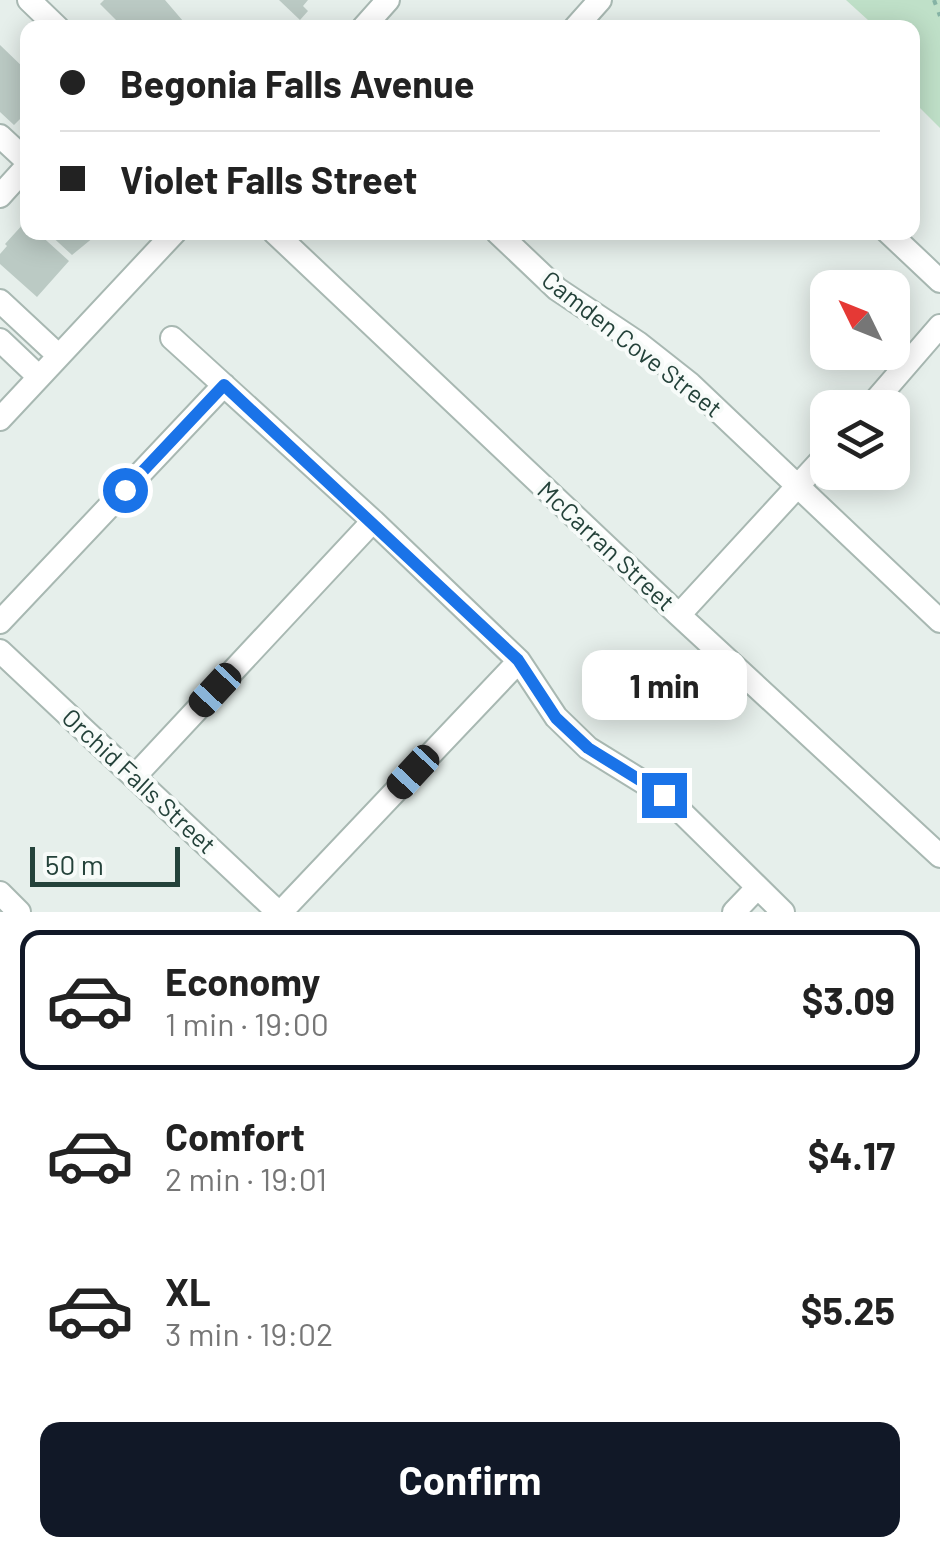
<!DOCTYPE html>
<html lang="en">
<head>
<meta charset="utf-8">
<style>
	:root { --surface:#fff; --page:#f2f2f2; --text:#222; --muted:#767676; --line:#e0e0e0; --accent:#111827 }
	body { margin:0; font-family:Barlow,sans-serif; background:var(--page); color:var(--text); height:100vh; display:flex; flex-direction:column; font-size:38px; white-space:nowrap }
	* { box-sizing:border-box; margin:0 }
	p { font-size:32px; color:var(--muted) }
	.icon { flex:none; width:55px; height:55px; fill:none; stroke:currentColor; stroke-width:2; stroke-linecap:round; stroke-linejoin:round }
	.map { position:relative; height:912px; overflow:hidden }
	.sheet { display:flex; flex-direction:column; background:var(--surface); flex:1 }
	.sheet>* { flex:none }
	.hud { position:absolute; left:20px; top:20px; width:900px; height:220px; border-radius:20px; box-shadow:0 5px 25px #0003; display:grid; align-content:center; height:220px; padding:0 40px; background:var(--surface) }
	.needle { width:65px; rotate:313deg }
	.buttons { position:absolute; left:810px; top:270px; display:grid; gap:20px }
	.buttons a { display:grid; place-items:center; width:100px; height:100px; border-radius:20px; background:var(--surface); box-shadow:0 5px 25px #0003; font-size:50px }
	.scale { position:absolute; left:30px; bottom:25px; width:150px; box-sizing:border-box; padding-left:10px; border:5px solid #24423a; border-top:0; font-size:28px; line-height:35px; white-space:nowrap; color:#24423a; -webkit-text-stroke:8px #f7fbf9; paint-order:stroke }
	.end { position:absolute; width:45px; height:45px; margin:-22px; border:12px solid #1a73e8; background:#fff; box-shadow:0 0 0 5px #fff }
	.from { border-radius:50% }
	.bubble { position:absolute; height:70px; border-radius:20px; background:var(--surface); box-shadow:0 5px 25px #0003; font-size:32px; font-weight:700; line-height:70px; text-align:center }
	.car { position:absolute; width:30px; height:60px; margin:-30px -15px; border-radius:12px; box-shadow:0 0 8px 2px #0007; background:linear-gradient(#222 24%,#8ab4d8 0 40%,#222 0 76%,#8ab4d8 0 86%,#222 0) }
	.hud b { display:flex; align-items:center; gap:35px; height:95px; font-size:38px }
	.hud b+b { border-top:2px solid var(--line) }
	.hud i { width:25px; height:25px; background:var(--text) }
	ul { padding:18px 0 0; list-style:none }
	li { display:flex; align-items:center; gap:30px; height:140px; margin:0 20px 15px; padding:0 20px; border:5px solid transparent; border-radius:20px }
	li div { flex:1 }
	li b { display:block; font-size:38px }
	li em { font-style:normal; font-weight:700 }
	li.active { border-color:var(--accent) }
	li>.icon { width:90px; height:90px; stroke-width:1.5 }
	.primary-button { display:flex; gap:20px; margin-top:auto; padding:20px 40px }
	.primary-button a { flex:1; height:115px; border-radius:20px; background:var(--accent); color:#fff; font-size:40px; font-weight:700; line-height:115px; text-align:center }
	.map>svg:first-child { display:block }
	.green { fill:#bfe0c8 }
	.building { fill:#bbcac4 }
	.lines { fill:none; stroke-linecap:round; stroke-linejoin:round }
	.minor-casing { stroke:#a8b8b2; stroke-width:26 }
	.path { stroke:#86b3a5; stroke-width:4; stroke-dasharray:5 8; stroke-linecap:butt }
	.minor { stroke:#fff; stroke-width:22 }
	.route { stroke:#1a73e8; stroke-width:12 }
	.labels { text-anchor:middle; stroke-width:8; stroke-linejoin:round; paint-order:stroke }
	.street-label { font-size:25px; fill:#24423a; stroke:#f7fbf9 }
</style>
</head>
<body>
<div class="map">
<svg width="940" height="912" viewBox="0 0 940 912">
	<rect width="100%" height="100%" fill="#e6efeb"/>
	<path class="green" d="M846,0H940V128L913,101L912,28L861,27L868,20Z"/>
	<path class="building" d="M104,0H165L183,21L176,28H124L100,4Z
		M279,0H308L303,6L308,11L300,20Z
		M0,45L28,72V111L14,125L0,112Z
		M25,222L28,232H37L69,261L37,297L0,264V254L7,246L5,244Z
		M47,232H88L94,237L72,255Z"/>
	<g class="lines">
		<defs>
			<path id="minor" d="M29,0L58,28
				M363,28L388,0
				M575,28L600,0
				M0,136L28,162
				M0,196L28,165
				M274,232L679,615L940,856
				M497,232L557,289L638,343L690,384L940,621
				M888,232L940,281
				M0,301L59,356
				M172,338L373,521L519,661L556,717L588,748L664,795L783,912
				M0,340L39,377
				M869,408L940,326
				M0,419L175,232
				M679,615L828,453
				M0,622L224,385
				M0,651L278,912
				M136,775L373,521
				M0,893L19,912
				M281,912L519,661
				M734,912L757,888"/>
		</defs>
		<use href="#minor" class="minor-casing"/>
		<path class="path" d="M934,0L940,16"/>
		<use href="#minor" class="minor"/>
	</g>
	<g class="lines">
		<path class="route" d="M125,490L224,385L518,660L556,718L588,748L664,795"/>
	</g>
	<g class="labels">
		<g class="street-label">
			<text transform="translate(632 344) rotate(38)" y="9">Camden Cove Street</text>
			<text transform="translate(606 546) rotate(43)" y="9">McCarran Street</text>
			<text transform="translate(139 781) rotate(43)" y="9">Orchid Falls Street</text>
		</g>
	</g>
</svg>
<div class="buttons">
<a><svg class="needle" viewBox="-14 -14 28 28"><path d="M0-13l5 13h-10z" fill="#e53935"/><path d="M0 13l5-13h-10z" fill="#767676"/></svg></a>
<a><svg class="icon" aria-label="layers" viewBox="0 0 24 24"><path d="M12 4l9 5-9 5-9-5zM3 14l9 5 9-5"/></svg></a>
</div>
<div class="scale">50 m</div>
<i class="end from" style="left:125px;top:490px"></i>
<i class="end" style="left:664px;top:795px"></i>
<div class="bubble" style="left:582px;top:650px;width:165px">1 min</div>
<i class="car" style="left:215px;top:690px;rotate:223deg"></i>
<i class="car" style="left:413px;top:772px;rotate:223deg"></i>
<div class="hud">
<b><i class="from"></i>Begonia Falls Avenue</b>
<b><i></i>Violet Falls Street</b>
</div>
</div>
<section class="sheet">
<ul>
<li class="active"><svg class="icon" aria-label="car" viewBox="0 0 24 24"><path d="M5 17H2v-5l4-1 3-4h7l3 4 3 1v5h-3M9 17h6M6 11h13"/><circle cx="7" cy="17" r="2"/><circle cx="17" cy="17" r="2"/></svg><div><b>Economy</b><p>1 min · 19:00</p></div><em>$3.09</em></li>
<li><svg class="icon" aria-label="car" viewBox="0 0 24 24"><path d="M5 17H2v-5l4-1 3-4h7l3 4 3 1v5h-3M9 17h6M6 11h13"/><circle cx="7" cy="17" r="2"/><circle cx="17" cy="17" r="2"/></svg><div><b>Comfort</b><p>2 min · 19:01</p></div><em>$4.17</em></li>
<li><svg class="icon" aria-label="car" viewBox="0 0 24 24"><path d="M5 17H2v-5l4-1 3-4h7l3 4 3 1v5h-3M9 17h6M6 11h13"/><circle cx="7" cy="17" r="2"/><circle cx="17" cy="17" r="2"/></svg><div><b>XL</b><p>3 min · 19:02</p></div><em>$5.25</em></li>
</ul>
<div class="primary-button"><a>Confirm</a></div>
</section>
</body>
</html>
